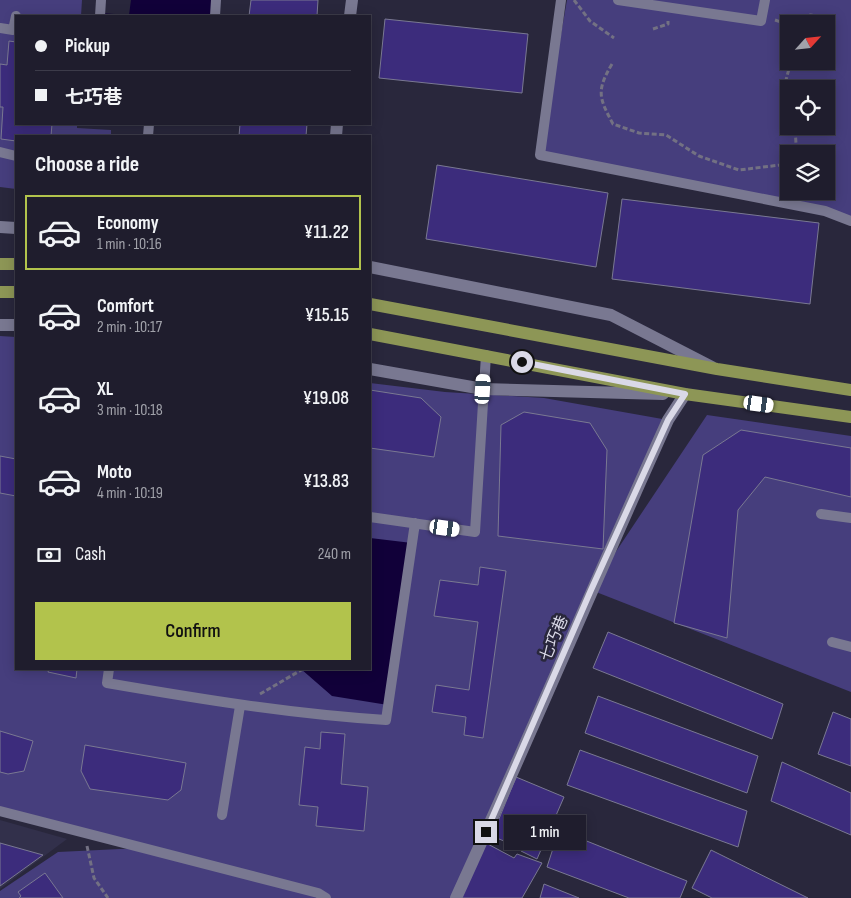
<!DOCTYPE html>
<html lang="en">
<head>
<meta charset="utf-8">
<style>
	:root { --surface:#1f1d2d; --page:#2c2a39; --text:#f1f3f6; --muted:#a1a2aa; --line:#3c3b49; --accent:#b2c34c }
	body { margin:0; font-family:"Sofia Sans Condensed","Noto Sans SC",sans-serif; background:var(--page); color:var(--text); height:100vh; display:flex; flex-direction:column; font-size:19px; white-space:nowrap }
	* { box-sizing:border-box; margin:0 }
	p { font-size:16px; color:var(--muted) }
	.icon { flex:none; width:28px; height:28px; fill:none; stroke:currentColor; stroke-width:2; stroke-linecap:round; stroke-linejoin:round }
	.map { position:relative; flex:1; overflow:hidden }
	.side { position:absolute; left:15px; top:135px; width:356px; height:535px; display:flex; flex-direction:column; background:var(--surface); border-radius:0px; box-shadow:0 2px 12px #0003,0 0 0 1px var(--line) }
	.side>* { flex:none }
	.top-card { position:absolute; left:15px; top:15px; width:356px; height:110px; border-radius:0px; box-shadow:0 2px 12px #0003,0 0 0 1px var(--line); display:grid; align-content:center; height:110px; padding:0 20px; background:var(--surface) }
	.needle { width:32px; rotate:63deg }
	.buttons { position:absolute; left:780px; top:15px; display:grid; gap:10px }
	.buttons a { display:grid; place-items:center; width:55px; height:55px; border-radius:0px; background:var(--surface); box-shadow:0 2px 12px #0003,0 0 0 1px var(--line); font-size:25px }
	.end { position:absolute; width:22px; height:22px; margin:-11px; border:6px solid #dad9e7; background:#111; box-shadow:0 0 0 2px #111 }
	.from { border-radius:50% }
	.bubble { position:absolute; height:35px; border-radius:0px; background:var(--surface); box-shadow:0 2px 12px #0003,0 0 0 1px var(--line); font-size:16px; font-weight:600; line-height:35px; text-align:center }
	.car { position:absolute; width:15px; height:30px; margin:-15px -8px; border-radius:6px; box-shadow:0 0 4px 1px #0007; background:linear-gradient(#fff 24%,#345 0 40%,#fff 0 76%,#345 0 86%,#fff 0) }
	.top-card b { display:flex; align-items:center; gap:18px; height:48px; font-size:19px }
	.top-card b+b { border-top:1px solid var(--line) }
	.top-card i { width:12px; height:12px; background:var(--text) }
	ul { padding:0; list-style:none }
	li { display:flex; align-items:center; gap:15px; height:75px; margin:0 10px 8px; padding:0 10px; border:2px solid transparent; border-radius:0px }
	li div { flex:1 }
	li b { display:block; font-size:19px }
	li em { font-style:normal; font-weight:600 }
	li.on { border-color:var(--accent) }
	li>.icon { width:45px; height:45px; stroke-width:1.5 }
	h2 { padding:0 20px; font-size:22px; line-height:60px }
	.pay { display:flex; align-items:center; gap:12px; height:55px; padding:0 20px; font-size:19px }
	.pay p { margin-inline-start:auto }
	.action { display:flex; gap:10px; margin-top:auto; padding:10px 20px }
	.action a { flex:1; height:58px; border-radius:0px; background:var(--accent); color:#111; font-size:20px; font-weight:600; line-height:58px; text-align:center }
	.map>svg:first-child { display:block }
	.built { fill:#32304b }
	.green { fill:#463e7d; fill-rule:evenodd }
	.water { fill:#110039 }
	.building { fill:#3c2c7c; stroke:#7a7992 }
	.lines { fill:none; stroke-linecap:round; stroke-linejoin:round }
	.path { stroke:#737183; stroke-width:3; stroke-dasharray:5 2.5; stroke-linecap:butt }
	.service { stroke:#797891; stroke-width:10 }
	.minor { stroke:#797891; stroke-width:12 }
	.tertiary { stroke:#797891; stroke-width:12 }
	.primary { stroke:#8d9656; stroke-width:12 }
	.route { stroke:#dad9e7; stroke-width:6 }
	.labels { text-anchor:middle; stroke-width:5; stroke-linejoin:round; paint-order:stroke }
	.street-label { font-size:16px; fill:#dad9e7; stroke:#29273c }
</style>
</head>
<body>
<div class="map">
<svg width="851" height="898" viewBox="0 0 851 898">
	<rect width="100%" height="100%" fill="#29273c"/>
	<path class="built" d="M0,820L67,839L0,889Z"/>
	<path class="green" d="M0,0H82L81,16H16V124H77V128L111,130V136H16V189L0,187Z
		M567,0H851V221L540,155ZM789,24H826V61H789ZM789,89H826V126H789ZM789,154H826V191H789Z
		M0,336L16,337V669H370V383L445,392L544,398L668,420L593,586L707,415L851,436V692L591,590L456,898H0V891L58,852L141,848L0,811Z"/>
	<path class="water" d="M131,0H216L215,16H100V13L129,15Z
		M370,538L412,543L388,705L332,696L301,669H370Z"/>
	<path class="building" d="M251,0H318L317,16H249Z
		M385,19L528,34L522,93L379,78Z
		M9,41L16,42V124H52L51,136H16V141L1,139L3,107H0V64L7,65Z
		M240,124H307L306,136H239Z
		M437,165L608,193L596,267L426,239Z
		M622,199L819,223L810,304L612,279Z
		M370,390L421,398L441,417L434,457L370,448Z
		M524,412L590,423L607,450L603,549L498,536L501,425Z
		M741,430L851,448V497L765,477L738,510L727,638L674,623L703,455Z
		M0,456L16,459V496L0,493Z
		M480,567L506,571L483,738L464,735L466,717L432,712L436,685L469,690L478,622L434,616L440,580L478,585Z
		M608,632L783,704L772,739L593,668Z
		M49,669H77L76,678L48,672Z
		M598,696L758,756L747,793L585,733Z
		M833,712L851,719V766L818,754Z
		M0,731L33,741L24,771L8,774L0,772Z
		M321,732L345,734L341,784L368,787L364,831L316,826L318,807L299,805L305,747L320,749Z
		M85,745L186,763L181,790L168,800L90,789L81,771Z
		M580,750L747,811L738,847L567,785Z
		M782,762L851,793V835L771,801Z
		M516,777L564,797L537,859L521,851L526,840L514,833L511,844L492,836Z
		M559,830L687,881L680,898H629L547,867Z
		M484,842L514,858L517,854L542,863L522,898H459Z
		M0,843L43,855L0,886Z
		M711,850L808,898H712L692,888Z
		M45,873L63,898H19L21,896L18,892Z
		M544,884L579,898H540Z"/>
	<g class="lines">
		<path class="path" d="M574,0L590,21L614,38
			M775,20L789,25
			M795,24L810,15C829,16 842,37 826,52
			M653,29L668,24V21
			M612,64C596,91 599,98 613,124L639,133L666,135L699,156L739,170L780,165L796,144L795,126
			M789,89L786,80L791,61
			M260,694L303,669
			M87,846L94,878L108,898"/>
		<path class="service" d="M561,0L540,155L825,211L851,221
			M618,0L761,21L765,0
			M100,16L101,0
			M215,16L216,0
			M0,28L13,30L16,16
			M148,136L149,124
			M0,152L16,156
			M821,514L851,518
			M370,517L475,532L486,355
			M832,642L851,647
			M109,669L107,683C200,699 291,714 386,720L415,523
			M0,811L318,893L326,898
			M222,815L240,706"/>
		<path class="minor" d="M350,16L352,0
			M336,136L337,124
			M456,898C529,739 596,579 668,420L685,394"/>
		<path class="tertiary" d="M0,227L16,228
			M370,267L611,315L712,367
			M0,325H16
			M370,369L483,389L663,394"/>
		<path class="primary" d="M0,264H16
			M0,292H16
			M370,304L717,369L851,390
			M370,334L685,394L851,417"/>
	</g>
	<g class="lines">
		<path class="route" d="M486,832L591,590L668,420L685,394L522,362"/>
	</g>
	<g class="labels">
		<g class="street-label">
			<text transform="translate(553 638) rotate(-67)" y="6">七巧巷</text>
		</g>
	</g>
</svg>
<div class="buttons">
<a><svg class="needle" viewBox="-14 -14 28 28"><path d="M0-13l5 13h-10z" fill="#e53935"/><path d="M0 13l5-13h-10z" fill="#a1a2aa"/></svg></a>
<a><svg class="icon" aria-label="locate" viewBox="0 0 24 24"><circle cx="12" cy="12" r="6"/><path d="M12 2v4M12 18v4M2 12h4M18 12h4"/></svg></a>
<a><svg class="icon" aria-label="layers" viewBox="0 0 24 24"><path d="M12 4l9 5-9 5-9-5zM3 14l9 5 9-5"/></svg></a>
</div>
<i class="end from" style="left:522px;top:362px"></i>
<i class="end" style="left:486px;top:832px"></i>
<div class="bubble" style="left:504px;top:815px;width:82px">1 min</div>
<i class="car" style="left:483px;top:389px;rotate:4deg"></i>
<i class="car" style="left:759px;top:404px;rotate:98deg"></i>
<i class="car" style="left:445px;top:528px;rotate:98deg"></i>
<div class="top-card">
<b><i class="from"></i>Pickup</b>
<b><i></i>七巧巷</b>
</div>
<section class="side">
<h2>Choose a ride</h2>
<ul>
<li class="on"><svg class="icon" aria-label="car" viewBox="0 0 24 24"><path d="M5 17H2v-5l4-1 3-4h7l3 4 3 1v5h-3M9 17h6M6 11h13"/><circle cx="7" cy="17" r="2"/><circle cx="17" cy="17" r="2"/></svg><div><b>Economy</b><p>1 min · 10:16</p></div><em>¥11.22</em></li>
<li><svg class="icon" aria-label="car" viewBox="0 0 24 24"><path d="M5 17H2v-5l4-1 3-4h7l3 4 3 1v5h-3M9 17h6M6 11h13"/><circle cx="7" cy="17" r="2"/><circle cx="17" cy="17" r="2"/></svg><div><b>Comfort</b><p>2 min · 10:17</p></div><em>¥15.15</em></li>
<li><svg class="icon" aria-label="car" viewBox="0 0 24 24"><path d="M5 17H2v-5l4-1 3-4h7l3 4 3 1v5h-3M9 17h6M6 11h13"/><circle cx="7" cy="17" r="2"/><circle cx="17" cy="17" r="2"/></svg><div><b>XL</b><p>3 min · 10:18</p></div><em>¥19.08</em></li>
<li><svg class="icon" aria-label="car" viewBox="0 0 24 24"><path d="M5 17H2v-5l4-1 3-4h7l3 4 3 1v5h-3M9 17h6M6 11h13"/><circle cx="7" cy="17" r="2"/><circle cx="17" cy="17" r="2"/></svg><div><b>Moto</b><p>4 min · 10:19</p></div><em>¥13.83</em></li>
</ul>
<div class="pay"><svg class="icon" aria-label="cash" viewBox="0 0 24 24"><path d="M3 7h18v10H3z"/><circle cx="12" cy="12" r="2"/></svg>Cash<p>240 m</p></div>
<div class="action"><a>Confirm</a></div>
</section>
</div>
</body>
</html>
